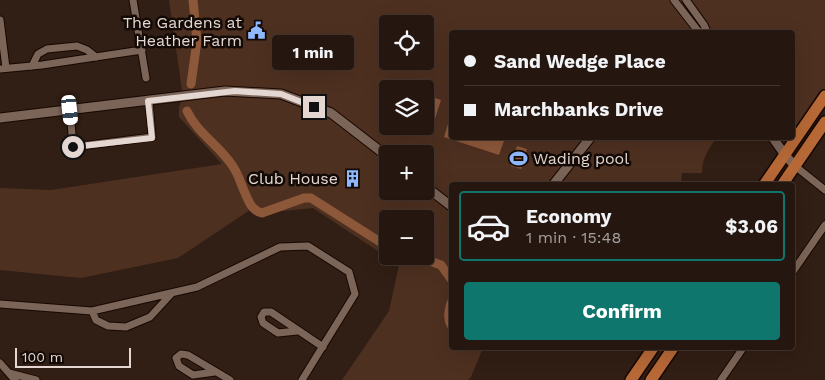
<!DOCTYPE html>
<html lang="en">
<head>
<meta charset="utf-8">
<style>
	:root { --surface:#25160f; --page:#2d1f18; --text:#f1f3f6; --muted:#a39f9e; --line:#42352f; --accent:#0f766e }
	body { margin:0; font-family:"Work Sans",sans-serif; background:var(--page); color:var(--text); height:100vh; display:flex; flex-direction:column; font-size:19px; white-space:nowrap }
	* { box-sizing:border-box; margin:0 }
	p { font-size:16px; color:var(--muted) }
	.icon { flex:none; width:28px; height:28px; fill:none; stroke:currentColor; stroke-width:2; stroke-linecap:round; stroke-linejoin:round }
	.map { position:relative; flex:1; overflow:hidden }
	.details { position:absolute; left:449px; top:182px; width:346px; height:168px; display:flex; flex-direction:column; background:var(--surface); border-radius:5px; box-shadow:0 5px 20px #0002,0 0 0 1px var(--line) }
	.details>* { flex:none }
	.top-card { position:absolute; left:449px; top:30px; width:346px; height:110px; border-radius:5px; box-shadow:0 5px 20px #0002,0 0 0 1px var(--line); display:grid; align-content:center; height:110px; padding:0 15px; background:var(--surface) }
	.fabs { position:absolute; left:379px; top:15px; display:grid; gap:10px }
	.fabs a { display:grid; place-items:center; width:55px; height:55px; border-radius:5px; background:var(--surface); box-shadow:0 5px 20px #0002,0 0 0 1px var(--line); font-size:25px }
	.scale { position:absolute; left:15px; bottom:12px; width:116px; box-sizing:border-box; padding-left:5px; border:2px solid #e4d7d1; border-top:0; font-size:14px; line-height:18px; white-space:nowrap; color:#e4d7d1; -webkit-text-stroke:4px #130a06; paint-order:stroke }
	.end { position:absolute; width:22px; height:22px; margin:-11px; border:6px solid #e4d7d1; background:#111; box-shadow:0 0 0 2px #111 }
	.from { border-radius:50% }
	.bubble { position:absolute; height:35px; border-radius:5px; background:var(--surface); box-shadow:0 5px 20px #0002,0 0 0 1px var(--line); font-size:16px; font-weight:700; line-height:35px; text-align:center }
	.car { position:absolute; width:15px; height:30px; margin:-15px -8px; border-radius:6px; box-shadow:0 0 4px 1px #0007; background:linear-gradient(#fff 24%,#345 0 40%,#fff 0 76%,#345 0 86%,#fff 0) }
	.top-card b { display:flex; align-items:center; gap:18px; height:48px; font-size:19px }
	.top-card b+b { border-top:1px solid var(--line) }
	.top-card i { width:12px; height:12px; background:var(--text) }
	ul { padding:9px 0 0; list-style:none }
	li { display:flex; align-items:center; gap:15px; height:70px; margin:0 10px 8px; padding:0 5px; border:2px solid transparent; border-radius:5px }
	li div { flex:1 }
	li b { display:block; font-size:19px }
	li em { font-style:normal; font-weight:700 }
	li.selected { border-color:var(--accent) }
	li>.icon { width:45px; height:45px; stroke-width:1.5 }
	.button { display:flex; gap:10px; margin-top:auto; padding:10px 15px }
	.button a { flex:1; height:58px; border-radius:5px; background:var(--accent); color:#fff; font-size:20px; font-weight:700; line-height:58px; text-align:center }
	.map>svg:first-child { display:block }
	.green { fill:#4e3020; fill-rule:evenodd }
	.water { fill:#8d583a }
	.lines { fill:none; stroke-linecap:round; stroke-linejoin:round }
	.canal { stroke:#8d583a; stroke-width:9 }
	.minor-casing { stroke:#180802; stroke-width:9 }
	.tertiary-casing { stroke:#180802; stroke-width:11 }
	.trunk-casing { stroke:#180802; stroke-width:14 }
	.minor { stroke:#7b6458; stroke-width:7 }
	.tertiary { stroke:#7b6458; stroke-width:9 }
	.trunk { stroke:#b66836; stroke-width:11 }
	.route { stroke:#e4d7d1; stroke-width:6 }
	.labels { text-anchor:middle; stroke-width:5; stroke-linejoin:round; paint-order:stroke }
	.poi-label { font-size:16px; fill:#e4d7d1; stroke:#130a06; text-anchor:end }
</style>
</head>
<body>
<div class="map">
<svg width="825" height="380" viewBox="0 0 825 380">
	<rect width="100%" height="100%" fill="#311e14"/>
	<path class="green" d="M169,0H825V96L808,121L797,127H792V32H451V138H717C708,148 702,160 702,173H682L681,185H451V348H483L471,377L468,380H342L389,311L399,265L313,208L253,214L250,210L178,258L81,278L0,270V188L51,190L222,164L179,117V107L183,97ZM388,24H425V61H388ZM388,89H425V126H388ZM388,154H425V191H388ZM388,219H425V256H388Z"/>
	<path class="water" d="M426,95L441,100L432,128L425,125Z
		M451,114V138H505L499,155L444,137Z
		M517,146L527,149L521,169L511,166Z"/>
	<g class="lines">
		<path class="canal" d="M191,84L197,41L193,0
			M187,111C197,133 219,145 232,165C238,173 241,184 245,193C249,202 252,211 262,213L304,198H311L388,247
			M415,256L441,265L451,279
			M451,303C449,311 447,318 451,325"/>
		<defs>
			<path id="minor" d="M133,0L146,78
				M674,0L698,31L701,32
				M686,0L704,25L707,32
				M0,20L6,68
				M32,66L38,54L47,49L77,46L87,50L96,57
				M0,69L42,65L142,50
				M70,110L73,147L152,137L149,101
				M795,166L825,190
				M792,273L825,225
				M0,304L92,311L197,287L280,247L308,246L349,272L355,294L302,380
				M92,311L96,320L108,326L126,327L150,317L172,293
				M297,331L278,333L263,323L261,317L264,312H271L323,347
				M0,363L15,380
				M215,372L193,375L179,366L176,358L181,354L188,355L230,380
				M9,373L36,380
				M721,380L743,348"/>
			<path id="tertiary" d="M0,118L225,91L281,94L331,113L388,157
				M773,138L785,155L795,166
				M553,185L590,138
				M425,186L451,206"/>
			<path id="trunk" d="M764,185L825,96
				M782,185L825,122
				M631,380L653,348
				M651,380L673,348"/>
		</defs>
		<use href="#minor" class="minor-casing"/>
		<use href="#tertiary" class="tertiary-casing"/>
		<use href="#trunk" class="trunk-casing"/>
		<use href="#minor" class="minor"/>
		<use href="#tertiary" class="tertiary"/>
		<use href="#trunk" class="trunk"/>
	</g>
	<g class="lines">
		<path class="route" d="M73,147L152,138L148,101L235,91L281,94L314,107"/>
	</g>
	<defs>
		<symbol id="civic-bare" viewBox="-9 -9 18 18"><path d="M-.6-6.5H3V-4.5H.6V-3L4-1V1h2V6H-6V1h2V-1L-.6-3ZM-1.2 2.5V6h2.4V2.5Z" fill="#8fb8fd" stroke="#130a06" stroke-width="2.5" paint-order="stroke"/></symbol>
		<symbol id="stadium-bare" viewBox="-9 -9 18 18"><path d="M0-5a6.5 5 0 1 0 0 10a6.5 5 0 1 0 0-10ZM-3.5-1.8h7v3.6h-7Z" fill="#8fb8fd" stroke="#130a06" stroke-width="2.5" paint-order="stroke"/></symbol>
		<symbol id="building-bare" viewBox="-9 -9 18 18"><path d="M-4-6H4V6H1V3H-1V6H-4ZM-2.5-4.3h1.7v1.8h-1.7ZM.8-4.3h1.7v1.8H.8ZM-2.5-1h1.7V.8h-1.7ZM.8-1h1.7V.8H.8Z" fill="#8fb8fd" stroke="#130a06" stroke-width="2.5" paint-order="stroke"/></symbol>
	</defs>
	<g fill-rule="evenodd">
		<use href="#civic-bare" x="244" y="18" width="25" height="25"/>
		<use href="#stadium-bare" x="506" y="146" width="25" height="25"/>
		<use href="#building-bare" x="340" y="166" width="25" height="25"/>
	</g>
	<g class="labels">
		<g class="poi-label">
			<text x="242" y="28">The Gardens at<tspan x="242" dy="18">Heather Farm</tspan></text>
			<text x="533" y="164" text-anchor="start">Wading pool</text>
			<text x="338" y="184">Club House</text>
		</g>
	</g>
</svg>
<div class="fabs">
<a><svg class="icon" aria-label="locate" viewBox="0 0 24 24"><circle cx="12" cy="12" r="6"/><path d="M12 2v4M12 18v4M2 12h4M18 12h4"/></svg></a>
<a><svg class="icon" aria-label="layers" viewBox="0 0 24 24"><path d="M12 4l9 5-9 5-9-5zM3 14l9 5 9-5"/></svg></a>
<a>+</a>
<a>−</a>
</div>
<div class="scale">100 m</div>
<i class="end from" style="left:73px;top:147px"></i>
<i class="end" style="left:314px;top:107px"></i>
<div class="bubble" style="left:272px;top:35px;width:82px">1 min</div>
<i class="car" style="left:70px;top:110px;rotate:174deg"></i>
<div class="top-card">
<b><i class="from"></i>Sand Wedge Place</b>
<b><i></i>Marchbanks Drive</b>
</div>
<section class="details">
<ul>
<li class="selected"><svg class="icon" aria-label="car" viewBox="0 0 24 24"><path d="M5 17H2v-5l4-1 3-4h7l3 4 3 1v5h-3M9 17h6M6 11h13"/><circle cx="7" cy="17" r="2"/><circle cx="17" cy="17" r="2"/></svg><div><b>Economy</b><p>1 min · 15:48</p></div><em>$3.06</em></li>
</ul>
<div class="button"><a>Confirm</a></div>
</section>
</div>
</body>
</html>
